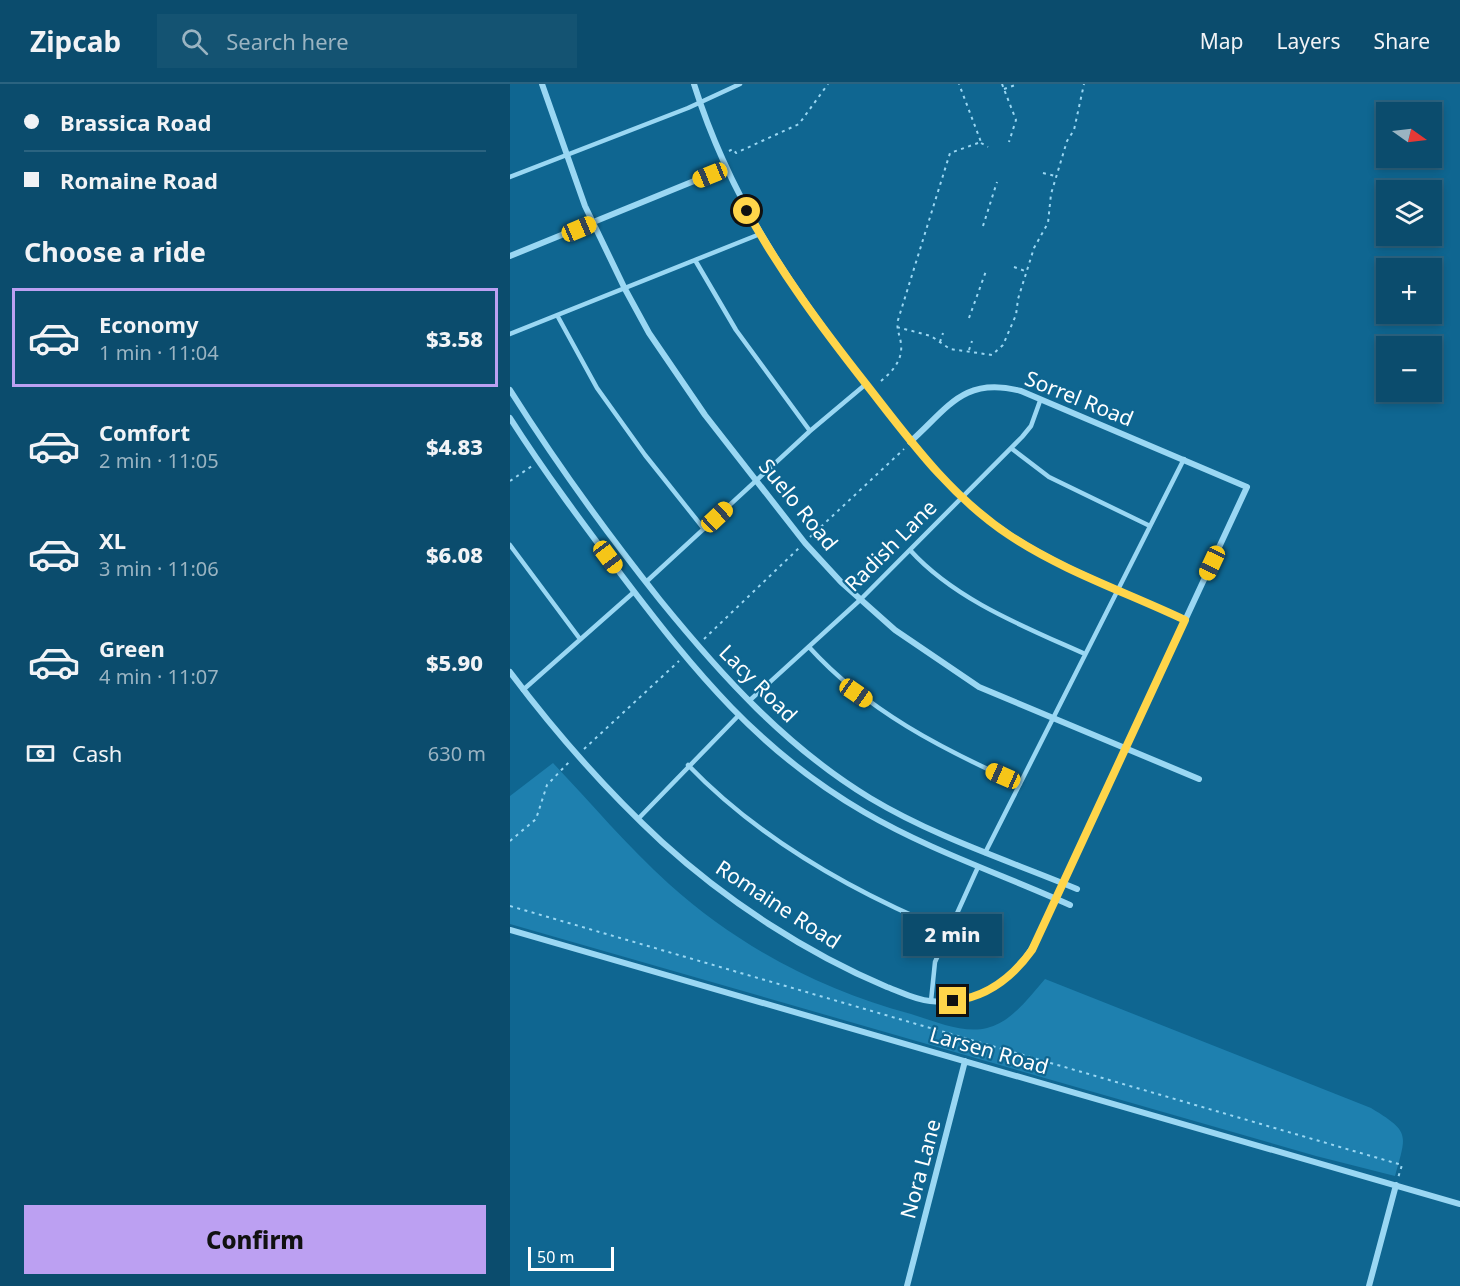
<!DOCTYPE html>
<html lang="en">
<head>
<meta charset="utf-8">
<style>
	:root { --surface:#0b4c6d; --page:#145372; --text:#f1f3f6; --muted:#9ab4c2; --line:#2b6380; --accent:#bca0f2 }
	body { margin:0; font-family:"Noto Sans",sans-serif; background:var(--page); color:var(--text); height:100vh; display:flex; flex-direction:column; font-size:22px; white-space:nowrap }
	* { box-sizing:border-box; margin:0 }
	p { font-size:20px; color:var(--muted) }
	.icon { flex:none; width:33px; height:33px; fill:none; stroke:currentColor; stroke-width:2; stroke-linecap:round; stroke-linejoin:round }
	.map { position:relative; flex:1; overflow:hidden }
	.side { display:flex; flex-direction:column; background:var(--surface); width:510px }
	.side>* { flex:none }
	.hud { display:grid; align-content:center; height:132px; padding:0 24px; background:var(--surface) }
	.needle { width:39px; rotate:104deg }
	.controls { position:absolute; left:866px; top:18px; display:grid; gap:12px }
	.controls a { display:grid; place-items:center; width:66px; height:66px; border-radius:0px; background:var(--surface); box-shadow:0 3px 9px #0003,0 0 0 2px var(--line); font-size:30px }
	.scale { position:absolute; left:18px; bottom:15px; width:86px; box-sizing:border-box; padding-left:6px; border:3px solid #fff; border-top:0; font-size:16px; line-height:21px; white-space:nowrap; color:#fff; -webkit-text-stroke:4px #0f6691; paint-order:stroke }
	.end { position:absolute; width:27px; height:27px; margin:-14px; border:8px solid #ffd54a; background:#111; box-shadow:0 0 0 3px #111 }
	.from { border-radius:50% }
	.bubble { position:absolute; height:42px; border-radius:0px; background:var(--surface); box-shadow:0 3px 9px #0003,0 0 0 2px var(--line); font-size:20px; font-weight:800; line-height:42px; text-align:center }
	.car { position:absolute; width:18px; height:36px; margin:-18px -9px; border-radius:8px; box-shadow:0 0 4px 2px #0007; background:linear-gradient(#f5c518 24%,#345 0 40%,#f5c518 0 76%,#345 0 86%,#f5c518 0) }
	.hud b { display:flex; align-items:center; gap:21px; height:57px; font-size:22px }
	.hud b+b { border-top:2px solid var(--line) }
	.hud i { width:15px; height:15px; background:var(--text) }
	ul { padding:0; list-style:none }
	li { display:flex; align-items:center; gap:18px; height:99px; margin:0 12px 9px; padding:0 12px; border:3px solid transparent; border-radius:0px }
	li div { flex:1 }
	li b { display:block; font-size:22px }
	li em { font-style:normal; font-weight:800 }
	li.selected { border-color:var(--accent) }
	li>.icon { width:54px; height:54px; stroke-width:1.5 }
	h2 { padding:0 24px; font-size:27px; line-height:72px }
	.pay { display:flex; align-items:center; gap:15px; height:66px; padding:0 24px; font-size:22px }
	.pay p { margin-inline-start:auto }
	.action { display:flex; gap:12px; margin-top:auto; padding:12px 24px }
	.action a { flex:1; height:69px; border-radius:0px; background:var(--accent); color:#111; font-size:24px; font-weight:800; line-height:69px; text-align:center }
	header { display:flex; align-items:center; gap:36px; box-sizing:border-box; height:84px; padding:0 30px; background:var(--surface); border-bottom:2px solid var(--line) }
	header strong { font-size:28px }
	nav { display:flex; gap:33px; margin-inline-start:auto; font-size:21px }
	.search { width:420px; height:54px; background:var(--page); display:flex; align-items:center; gap:15px; box-sizing:border-box; padding:0 21px; border-radius:0px; color:var(--muted); font-size:22px }
	main { display:flex; flex:1; min-height:0 }
	.map>svg:first-child { display:block }
	.green { fill:#1e80af }
	.lines { fill:none; stroke-linecap:round; stroke-linejoin:round }
	.path { stroke:#9ad7f3; stroke-width:2; stroke-dasharray:3 4.5; stroke-linecap:butt }
	.lane { stroke:#9ad7f3; stroke-width:4.5 }
	.street { stroke:#9ad7f3; stroke-width:6 }
	.route { stroke:#ffd54a; stroke-width:8 }
	.labels { text-anchor:middle; stroke-width:4.5; stroke-linejoin:round; paint-order:stroke }
	.street-label { font-size:21px; fill:#fff; stroke:#0f6691 }
</style>
</head>
<body>
<header>
<strong>Zipcab</strong>
<div class="search"><svg class="icon" aria-label="search" viewBox="0 0 24 24"><circle cx="10" cy="10" r="6"/><path d="M15 15l6 6"/></svg>Search here</div>
<nav><a>Map</a><a>Layers</a><a>Share</a></nav>
</header>
<main>
<section class="side">
<div class="hud">
<b><i class="from"></i>Brassica Road</b>
<b><i></i>Romaine Road</b>
</div>
<h2>Choose a ride</h2>
<ul>
<li class="selected"><svg class="icon" aria-label="car" viewBox="0 0 24 24"><path d="M5 17H2v-5l4-1 3-4h7l3 4 3 1v5h-3M9 17h6M6 11h13"/><circle cx="7" cy="17" r="2"/><circle cx="17" cy="17" r="2"/></svg><div><b>Economy</b><p>1 min · 11:04</p></div><em>$3.58</em></li>
<li><svg class="icon" aria-label="car" viewBox="0 0 24 24"><path d="M5 17H2v-5l4-1 3-4h7l3 4 3 1v5h-3M9 17h6M6 11h13"/><circle cx="7" cy="17" r="2"/><circle cx="17" cy="17" r="2"/></svg><div><b>Comfort</b><p>2 min · 11:05</p></div><em>$4.83</em></li>
<li><svg class="icon" aria-label="car" viewBox="0 0 24 24"><path d="M5 17H2v-5l4-1 3-4h7l3 4 3 1v5h-3M9 17h6M6 11h13"/><circle cx="7" cy="17" r="2"/><circle cx="17" cy="17" r="2"/></svg><div><b>XL</b><p>3 min · 11:06</p></div><em>$6.08</em></li>
<li><svg class="icon" aria-label="car" viewBox="0 0 24 24"><path d="M5 17H2v-5l4-1 3-4h7l3 4 3 1v5h-3M9 17h6M6 11h13"/><circle cx="7" cy="17" r="2"/><circle cx="17" cy="17" r="2"/></svg><div><b>Green</b><p>4 min · 11:07</p></div><em>$5.90</em></li>
</ul>
<div class="pay"><svg class="icon" aria-label="cash" viewBox="0 0 24 24"><path d="M3 7h18v10H3z"/><circle cx="12" cy="12" r="2"/></svg>Cash<p>630 m</p></div>
<div class="action"><a>Confirm</a></div>
</section>
<div class="map">
<svg width="950" height="1202" viewBox="0 0 950 1202">
	<rect width="100%" height="100%" fill="#0f6691"/>
	<path class="green" d="M43,679C81,719 118,763 159,800C229,863 312,906 401,930C424,937 453,950 477,944C502,938 519,913 535,895L861,1024C900,1048 897,1049 885,1092L806,1072L0,840V712Z"/>
	<g class="lines">
		<path class="path" d="M492,0L506,36L499,58
			M494,5L508,0
			M471,59L478,63
			M219,67L223,65L226,69L289,40L318,0
			M533,89L545,92
			M473,142L487,98
			M504,183L515,187
			M459,234L476,187
			M387,243L421,252L440,265L482,271L493,261L506,231L508,215L524,164L538,139L541,110L557,57L564,46L574,0
			M430,258L433,249
			M459,266L462,257
			M371,297C382,288 393,276 391,260C390,251 386,245 388,236L440,69L471,58L449,0
			M0,397L22,382
			M300,453L394,365
			M194,555L289,464
			M74,665L169,577
			M0,757L26,735L37,701L61,676
			M0,822L892,1081L888,1094"/>
		<path class="lane" d="M0,93L178,24L230,0
			M185,176L226,246L300,347
			M47,231L87,304L135,371L194,445
			M0,250L250,150
			M501,364L539,393L640,442
			M0,461L70,555
			M400,466C445,516 515,543 575,570
			M136,498L300,347L356,300
			M299,563C357,627 432,665 510,700
			M13,606L124,508
			M239,617L350,516L512,353L521,342L530,317
			M178,681C250,756 343,808 438,847
			M128,735L228,632
			M475,769L674,375
			M421,917L425,878L468,783"/>
		<path class="street" d="M32,0L75,122L115,205L139,249L195,331L295,459L331,498L385,546L469,603L689,695
			M184,0C220,115 283,207 357,301C400,356 440,412 500,451C554,487 616,508 675,536
			M0,172L216,84
			M0,306C46,379 96,448 150,516C211,591 276,663 360,714C425,753 497,776 567,805
			M0,334C35,389 74,441 113,493C185,588 249,667 354,728C419,766 491,790 560,821
			M0,588C45,648 97,707 152,758C217,817 296,869 377,903C391,908 405,916 420,917C467,922 506,896 527,855L737,403L511,307C454,292 439,323 400,358
			M0,846L950,1120
			M397,1202L455,977
			M859,1202L886,1101"/>
	</g>
	<g class="lines">
		<path class="route" d="M237,127C271,189 312,244 356,300C399,355 439,411 499,451C553,487 616,508 675,536L522,866C502,894 477,913 443,917"/>
	</g>
	<g class="labels">
		<g class="street-label">
			<text transform="translate(569 315) rotate(22)" y="7">Sorrel Road</text>
			<text transform="translate(288 421) rotate(51)" y="7">Suelo Road</text>
			<text transform="translate(381 462) rotate(-45)" y="7">Radish Lane</text>
			<text transform="translate(248 600) rotate(45)" y="7">Lacy Road</text>
			<text transform="translate(268 821) rotate(33)" y="7">Romaine Road</text>
			<text transform="translate(479 967) rotate(16)" y="7">Larsen Road</text>
			<text transform="translate(411 1085) rotate(-75)" y="7">Nora Lane</text>
		</g>
	</g>
</svg>
<div class="controls">
<a><svg class="needle" viewBox="-14 -14 28 28"><path d="M0-13l5 13h-10z" fill="#e53935"/><path d="M0 13l5-13h-10z" fill="#9ab4c2"/></svg></a>
<a><svg class="icon" aria-label="layers" viewBox="0 0 24 24"><path d="M12 4l9 5-9 5-9-5zM3 14l9 5 9-5"/></svg></a>
<a>+</a>
<a>−</a>
</div>
<div class="scale">50 m</div>
<i class="end from" style="left:237px;top:127px"></i>
<i class="end" style="left:443px;top:917px"></i>
<div class="bubble" style="left:393px;top:830px;width:99px">2 min</div>
<i class="car" style="left:200px;top:91px;rotate:248deg"></i>
<i class="car" style="left:69px;top:145px;rotate:67deg"></i>
<i class="car" style="left:207px;top:433px;rotate:47deg"></i>
<i class="car" style="left:98px;top:473px;rotate:143deg"></i>
<i class="car" style="left:702px;top:479px;rotate:205deg"></i>
<i class="car" style="left:346px;top:609px;rotate:125deg"></i>
<i class="car" style="left:493px;top:692px;rotate:294deg"></i>
</div>
</main>
</body>
</html>
